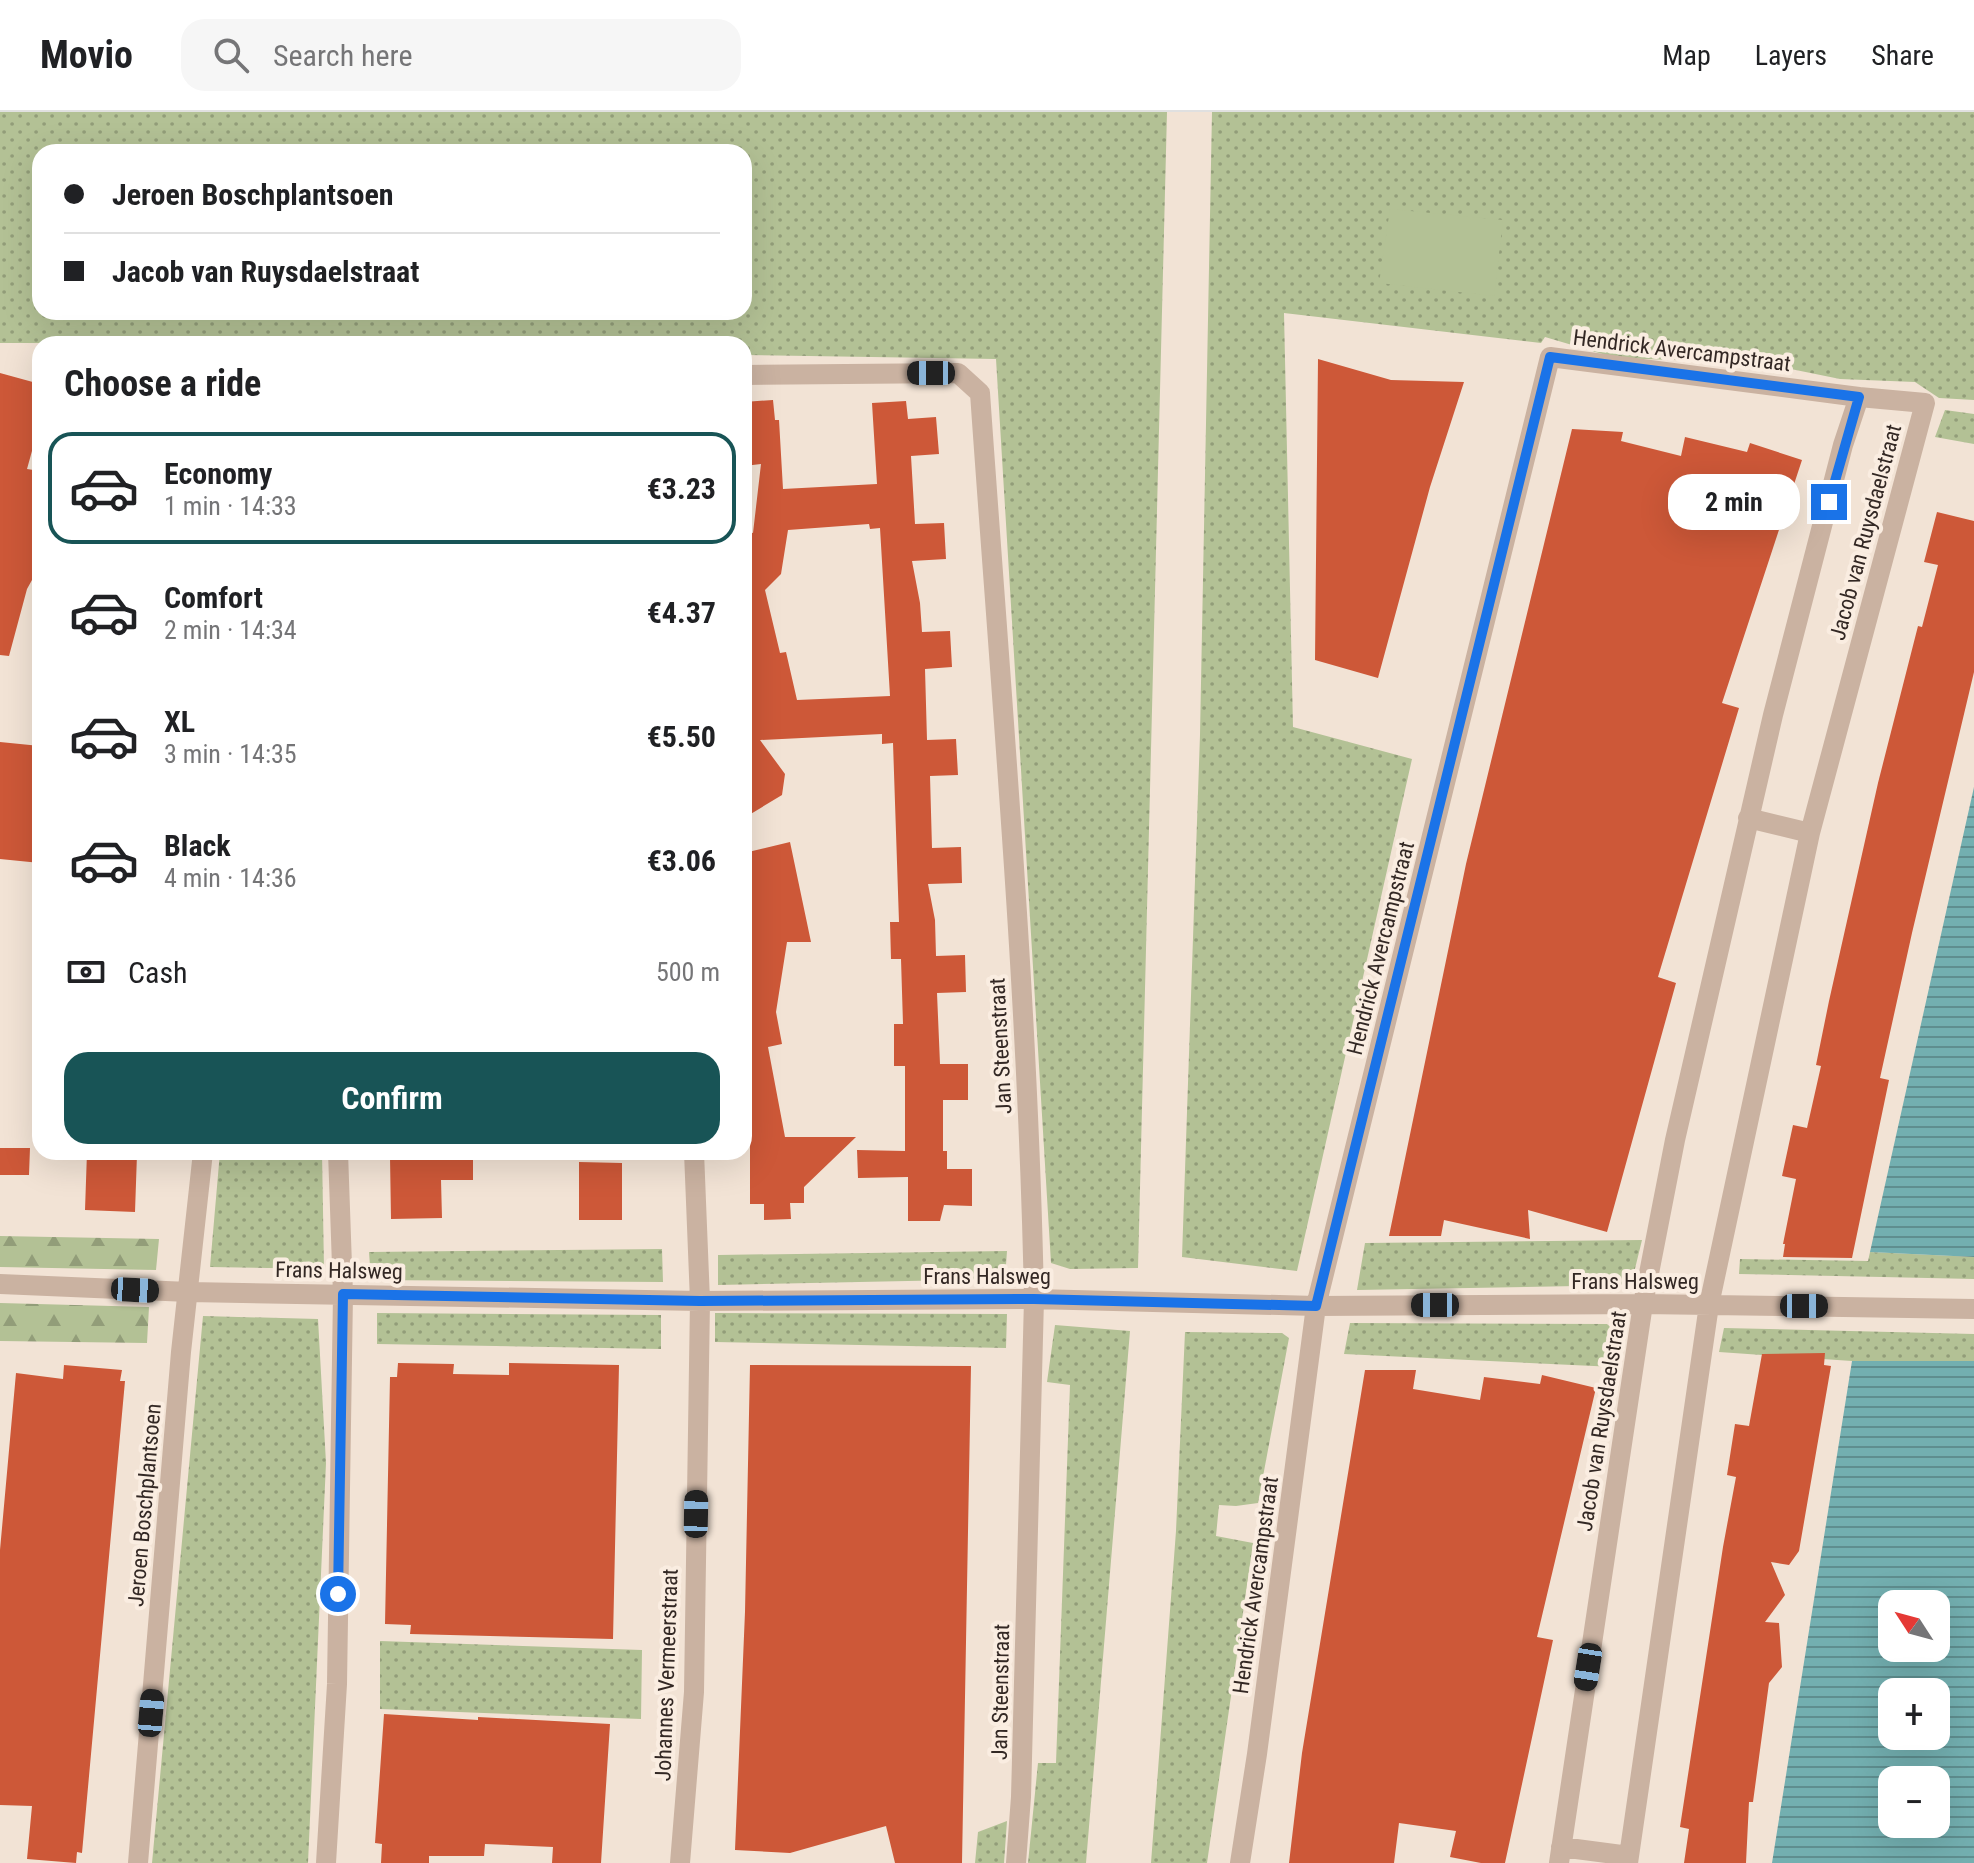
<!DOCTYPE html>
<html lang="en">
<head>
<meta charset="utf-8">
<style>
	:root { --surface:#fff; --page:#f6f6f6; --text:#202124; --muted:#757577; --line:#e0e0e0; --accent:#185456 }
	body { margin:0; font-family:"Roboto Condensed",sans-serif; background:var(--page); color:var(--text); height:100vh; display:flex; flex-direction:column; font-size:30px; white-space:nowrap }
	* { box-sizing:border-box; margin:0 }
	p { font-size:26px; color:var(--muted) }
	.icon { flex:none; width:44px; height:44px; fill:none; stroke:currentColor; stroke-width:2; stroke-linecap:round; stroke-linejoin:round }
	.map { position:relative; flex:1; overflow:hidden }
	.sheet { position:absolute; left:32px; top:224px; width:720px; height:824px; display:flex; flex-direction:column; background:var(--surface); border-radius:24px; box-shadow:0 8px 32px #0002 }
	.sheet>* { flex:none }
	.top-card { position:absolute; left:32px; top:32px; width:720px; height:176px; border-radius:24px; box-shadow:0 8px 32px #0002; display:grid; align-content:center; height:176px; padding:0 32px; background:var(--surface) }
	.needle { width:52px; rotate:306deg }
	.buttons { position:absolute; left:1878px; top:1478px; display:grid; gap:16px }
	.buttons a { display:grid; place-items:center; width:72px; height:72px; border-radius:16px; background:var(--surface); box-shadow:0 8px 32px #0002; font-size:40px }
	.end { position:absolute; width:36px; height:36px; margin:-18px; border:10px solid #1a73e8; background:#fff; box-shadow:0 0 0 4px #fff }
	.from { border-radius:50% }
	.bubble { position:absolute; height:56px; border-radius:24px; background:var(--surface); box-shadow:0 8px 32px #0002; font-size:26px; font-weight:700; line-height:56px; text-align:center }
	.car { position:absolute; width:24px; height:48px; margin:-24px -12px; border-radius:10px; box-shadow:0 0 6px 2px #0007; background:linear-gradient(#222 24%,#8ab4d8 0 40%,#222 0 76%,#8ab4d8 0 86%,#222 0) }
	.top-card b { display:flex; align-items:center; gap:28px; height:76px; font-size:30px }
	.top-card b+b { border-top:2px solid var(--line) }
	.top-card i { width:20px; height:20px; background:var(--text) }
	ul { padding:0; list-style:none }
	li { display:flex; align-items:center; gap:24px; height:112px; margin:0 16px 12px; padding:0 16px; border:4px solid transparent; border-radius:24px }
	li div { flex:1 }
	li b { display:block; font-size:30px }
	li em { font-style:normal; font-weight:700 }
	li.active { border-color:var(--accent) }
	li>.icon { width:72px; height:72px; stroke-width:1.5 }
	h2 { padding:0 32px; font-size:36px; line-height:96px }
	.pay { display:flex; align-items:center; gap:20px; height:88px; padding:0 32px; font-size:30px }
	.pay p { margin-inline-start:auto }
	.primary-button { display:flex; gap:16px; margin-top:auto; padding:16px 32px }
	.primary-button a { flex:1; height:92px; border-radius:24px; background:var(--accent); color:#fff; font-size:32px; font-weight:700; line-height:92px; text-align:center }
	header { display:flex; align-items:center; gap:48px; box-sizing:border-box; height:112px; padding:0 40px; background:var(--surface); border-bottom:2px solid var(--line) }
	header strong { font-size:38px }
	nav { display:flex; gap:44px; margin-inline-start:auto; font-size:28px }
	.search { width:560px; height:72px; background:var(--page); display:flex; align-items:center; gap:20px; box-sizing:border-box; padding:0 28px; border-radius:24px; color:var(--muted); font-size:30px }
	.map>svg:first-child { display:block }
	.grass { fill:url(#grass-dots); fill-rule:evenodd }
	.forest { fill:url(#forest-firs) }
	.garden { fill:#b3c195 }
	.water { fill:url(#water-rules); fill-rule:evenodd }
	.building { fill:#cd5838; fill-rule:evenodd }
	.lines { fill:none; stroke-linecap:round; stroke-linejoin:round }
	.minor { stroke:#cab2a1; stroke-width:20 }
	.route { stroke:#1a73e8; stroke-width:10 }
	.labels { text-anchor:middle; stroke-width:8; stroke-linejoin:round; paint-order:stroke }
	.street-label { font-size:22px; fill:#332824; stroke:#faede1 }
</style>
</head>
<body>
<header>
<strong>Movio</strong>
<div class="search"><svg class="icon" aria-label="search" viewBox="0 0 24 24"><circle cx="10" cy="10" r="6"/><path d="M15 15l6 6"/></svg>Search here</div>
<nav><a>Map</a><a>Layers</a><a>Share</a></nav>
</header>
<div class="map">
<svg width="1974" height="1751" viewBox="0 0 1974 1751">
	<defs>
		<pattern id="grass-dots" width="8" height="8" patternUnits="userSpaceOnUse" patternTransform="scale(2)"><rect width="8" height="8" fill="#b3c195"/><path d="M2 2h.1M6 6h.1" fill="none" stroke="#929d79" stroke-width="1.8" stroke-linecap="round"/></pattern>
		<pattern id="forest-firs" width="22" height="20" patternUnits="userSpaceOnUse" patternTransform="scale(2)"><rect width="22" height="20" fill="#b3c195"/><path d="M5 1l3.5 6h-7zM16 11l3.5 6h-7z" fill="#929d79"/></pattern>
		<pattern id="water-rules" width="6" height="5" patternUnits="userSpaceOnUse" patternTransform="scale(2)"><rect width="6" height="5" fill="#73afb0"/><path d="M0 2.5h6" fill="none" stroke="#5f8e8f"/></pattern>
	</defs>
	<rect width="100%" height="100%" fill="#f2e3d5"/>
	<path class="grass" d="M0,0H1167L1138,1156L1070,1157L1051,1151L996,247L744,243V232L0,231ZM40,40H744V200H40Z
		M1212,0H1974V288L1939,286L1915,270L1840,267L1781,255L1733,250L1616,246L1545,225L1541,231L1284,201L1293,615L1412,647L1297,1159L1182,1145L1200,623Z
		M1945,298L1974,302V332L1935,325Z
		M220,1040H322L324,1157L210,1155Z
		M1642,1128L1631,1173L1357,1178L1365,1131Z
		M662,1137L663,1170L371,1168L369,1140Z
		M1007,1139L1005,1167L718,1173V1143Z
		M1870,1140L1974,1145V1167L1739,1162L1740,1147L1868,1149Z
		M377,1201L661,1203V1237L377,1232Z
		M715,1201L1007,1202L1006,1236L715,1230Z
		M203,1204L318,1207L326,1351L308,1751H152Z
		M1350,1211L1607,1212L1623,1226L1615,1255L1344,1242Z
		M1055,1213L1130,1219L1086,1751H1028L1038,1651H1056L1070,1273L1047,1270Z
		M1724,1216L1974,1222V1249H1852L1719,1240Z
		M1185,1220L1282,1221L1289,1226L1258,1391L1236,1394L1219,1393L1216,1424L1253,1431L1207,1751H1151L1176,1419Z
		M380,1529L642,1538L641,1607L380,1597Z
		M1007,1709L1004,1751H975L978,1720Z"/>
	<path class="forest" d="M0,1124L159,1127L156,1158L0,1155Z
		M0,1191L149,1195L147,1231L0,1229Z"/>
	<path class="garden" d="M1390,97L1503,108L1494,184L1379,171Z"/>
	<path class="water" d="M1974,675V1145L1870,1140Z
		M1852,1249H1974V1751H1772ZM1892,1492H1936V1536H1892ZM1892,1580H1936V1624H1892ZM1892,1668H1936V1712H1892Z"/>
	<path class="building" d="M1318,247L1391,268L1464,270L1430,375L1378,566L1315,548Z
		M0,261L40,272V310L27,357L40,359V470L32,468L27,477L9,544L0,543Z
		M773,288L775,308H779L783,377L877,372L872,291L906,289L908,307L936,305L939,342L911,344L915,412L944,411L946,447L912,449L920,491L922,520L950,519L952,555L925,557L927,628L956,627L958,663L930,664L932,736L961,735L962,771L928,772L935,808L936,844L965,843L966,880L937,881L940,952H968V988H943V1039H947V1057H972V1094L944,1093L940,1109H908V1065L858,1066L857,1038L905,1039V954H894V912H903L901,847H891L890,810H899L893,631L882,632V622L760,628L785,662L782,683L744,706V419L753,421L761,352L744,354V290ZM869,412L870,417L880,416L890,584L797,588L786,540L780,541L765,478L781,462L788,418Z
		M1572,317L1623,320L1621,329L1681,344L1685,325L1747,340L1750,331L1802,348L1722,591L1739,596L1658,865L1676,871L1607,1120L1528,1098L1530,1127L1444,1108L1441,1124H1389L1466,752Z
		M1937,400L1974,409V560L1912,821L1880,966L1889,968L1852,1146L1783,1145L1785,1132H1783L1796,1067L1782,1064L1793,1013L1807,1016L1821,954L1816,953L1829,889L1878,671L1918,514L1922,515L1938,453L1924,450Z
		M0,630L40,634L35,701H40V751L0,747Z
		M790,730L811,830H787L776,900L782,932L768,935L785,1025H856L804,1075V1091H790L791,1107L764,1108V1092H750V1002L744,1003V741Z
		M0,1036H30L29,1063H0Z
		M87,1040L137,1042L135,1100L85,1098Z
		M419,1040H473V1068H441L442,1106L391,1107L390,1045H419Z
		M579,1050L622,1051V1108H579Z
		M1825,1241L1824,1253L1831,1254L1799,1439L1789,1453L1771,1450L1785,1483L1765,1510L1779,1511L1782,1555L1769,1571L1753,1690H1749L1746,1751H1684L1689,1717L1680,1715L1723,1435L1736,1365L1727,1363L1735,1312L1749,1314L1762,1242Z
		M398,1251L454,1252L453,1262L509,1263V1251L619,1253L613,1527L410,1522L411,1513L385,1512L390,1265H397Z
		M64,1253L122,1258L120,1269H125L82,1741L77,1740L76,1751L27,1747L32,1694L0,1693V1438L16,1261L63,1267Z
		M750,1253L971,1254L962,1751H895L886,1714L790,1741L735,1738L745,1500Z
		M1365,1258H1416L1413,1277L1480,1288L1484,1265L1540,1272L1542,1263L1596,1276L1537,1525L1553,1528L1505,1751H1481L1450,1745L1456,1719L1399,1711L1394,1751H1289L1302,1641Z
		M384,1602L478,1608V1605L610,1612L601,1751H552L553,1735L485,1732L484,1744H429V1751H381L382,1732L375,1731Z"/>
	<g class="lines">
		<path class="minor" d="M744,263L958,261L980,281C1001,583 1028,884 1034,1187L1021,1685L1016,1751
			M1748,706L1810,721
			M0,1172L189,1180L700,1189L1034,1187L1316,1194L1643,1192L1974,1197
			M1561,1735L1629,1744
			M138,1751L181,1240L203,1040
			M326,1751L337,1572L343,1182L338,1040
			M680,1751L694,1580L700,1189L694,1040
			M1240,1751L1257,1642L1316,1194L1550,245L1859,285
			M1559,1751L1643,1192L1675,1028L1773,603L1843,333L1859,285L1925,291L1810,721L1709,1193L1628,1751"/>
	</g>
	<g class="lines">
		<path class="route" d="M338,1482L343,1182L700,1189L1034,1187L1316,1194L1550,245L1859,285L1829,390"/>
	</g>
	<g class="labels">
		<g class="street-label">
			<text transform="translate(1682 238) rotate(7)" y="8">Hendrick Avercampstraat</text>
			<text transform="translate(1865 420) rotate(-75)" y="8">Jacob van Ruysdaelstraat</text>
			<text transform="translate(1380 836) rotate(-76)" y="8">Hendrick Avercampstraat</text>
			<text transform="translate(1000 934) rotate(-93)" y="8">Jan Steenstraat</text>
			<text transform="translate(339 1158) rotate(1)" y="8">Frans Halsweg</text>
			<text x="987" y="1172">Frans Halsweg</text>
			<text x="1635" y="1177">Frans Halsweg</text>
			<text transform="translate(1601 1309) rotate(-81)" y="8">Jacob van Ruysdaelstraat</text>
			<text transform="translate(144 1393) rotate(-85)" y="8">Jeroen Boschplantsoen</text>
			<text transform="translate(1255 1473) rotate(-82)" y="8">Hendrick Avercampstraat</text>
			<text transform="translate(666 1563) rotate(-88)" y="8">Johannes Vermeerstraat</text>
			<text transform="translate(1000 1580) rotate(-89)" y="8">Jan Steenstraat</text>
		</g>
	</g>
</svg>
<div class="buttons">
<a><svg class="needle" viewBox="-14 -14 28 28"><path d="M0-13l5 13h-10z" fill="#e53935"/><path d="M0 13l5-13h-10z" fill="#757577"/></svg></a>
<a>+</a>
<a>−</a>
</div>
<i class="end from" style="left:338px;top:1482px"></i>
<i class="end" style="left:1829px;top:390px"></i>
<div class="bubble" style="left:1668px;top:362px;width:132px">2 min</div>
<i class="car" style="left:931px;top:261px;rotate:270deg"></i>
<i class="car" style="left:135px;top:1178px;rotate:93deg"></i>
<i class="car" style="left:1435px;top:1193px;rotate:270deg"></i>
<i class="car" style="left:1804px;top:1194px;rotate:90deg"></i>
<i class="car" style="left:696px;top:1402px;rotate:1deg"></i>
<i class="car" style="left:1588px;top:1555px;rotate:189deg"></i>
<i class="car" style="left:151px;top:1601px;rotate:5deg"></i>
<div class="top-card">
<b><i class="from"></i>Jeroen Boschplantsoen</b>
<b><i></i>Jacob van Ruysdaelstraat</b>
</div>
<section class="sheet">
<h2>Choose a ride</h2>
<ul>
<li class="active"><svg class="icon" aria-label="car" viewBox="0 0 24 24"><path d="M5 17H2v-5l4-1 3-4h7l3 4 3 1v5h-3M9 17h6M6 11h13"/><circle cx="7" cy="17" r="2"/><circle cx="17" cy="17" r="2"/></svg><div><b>Economy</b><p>1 min · 14:33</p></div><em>€3.23</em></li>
<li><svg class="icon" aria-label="car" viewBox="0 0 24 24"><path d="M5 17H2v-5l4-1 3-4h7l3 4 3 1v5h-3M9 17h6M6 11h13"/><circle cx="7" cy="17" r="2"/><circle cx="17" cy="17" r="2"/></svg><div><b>Comfort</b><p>2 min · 14:34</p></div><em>€4.37</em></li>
<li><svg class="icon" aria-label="car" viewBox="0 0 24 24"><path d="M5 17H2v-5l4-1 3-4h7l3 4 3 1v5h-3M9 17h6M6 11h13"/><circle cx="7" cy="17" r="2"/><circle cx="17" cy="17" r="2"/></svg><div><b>XL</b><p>3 min · 14:35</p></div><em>€5.50</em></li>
<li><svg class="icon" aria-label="car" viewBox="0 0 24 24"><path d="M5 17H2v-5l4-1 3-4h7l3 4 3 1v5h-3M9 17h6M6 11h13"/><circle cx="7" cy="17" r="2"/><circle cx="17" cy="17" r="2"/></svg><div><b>Black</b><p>4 min · 14:36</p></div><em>€3.06</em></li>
</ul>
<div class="pay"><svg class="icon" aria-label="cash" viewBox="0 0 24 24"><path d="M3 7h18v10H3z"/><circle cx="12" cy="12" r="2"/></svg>Cash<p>500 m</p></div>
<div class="primary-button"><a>Confirm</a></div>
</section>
</div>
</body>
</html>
